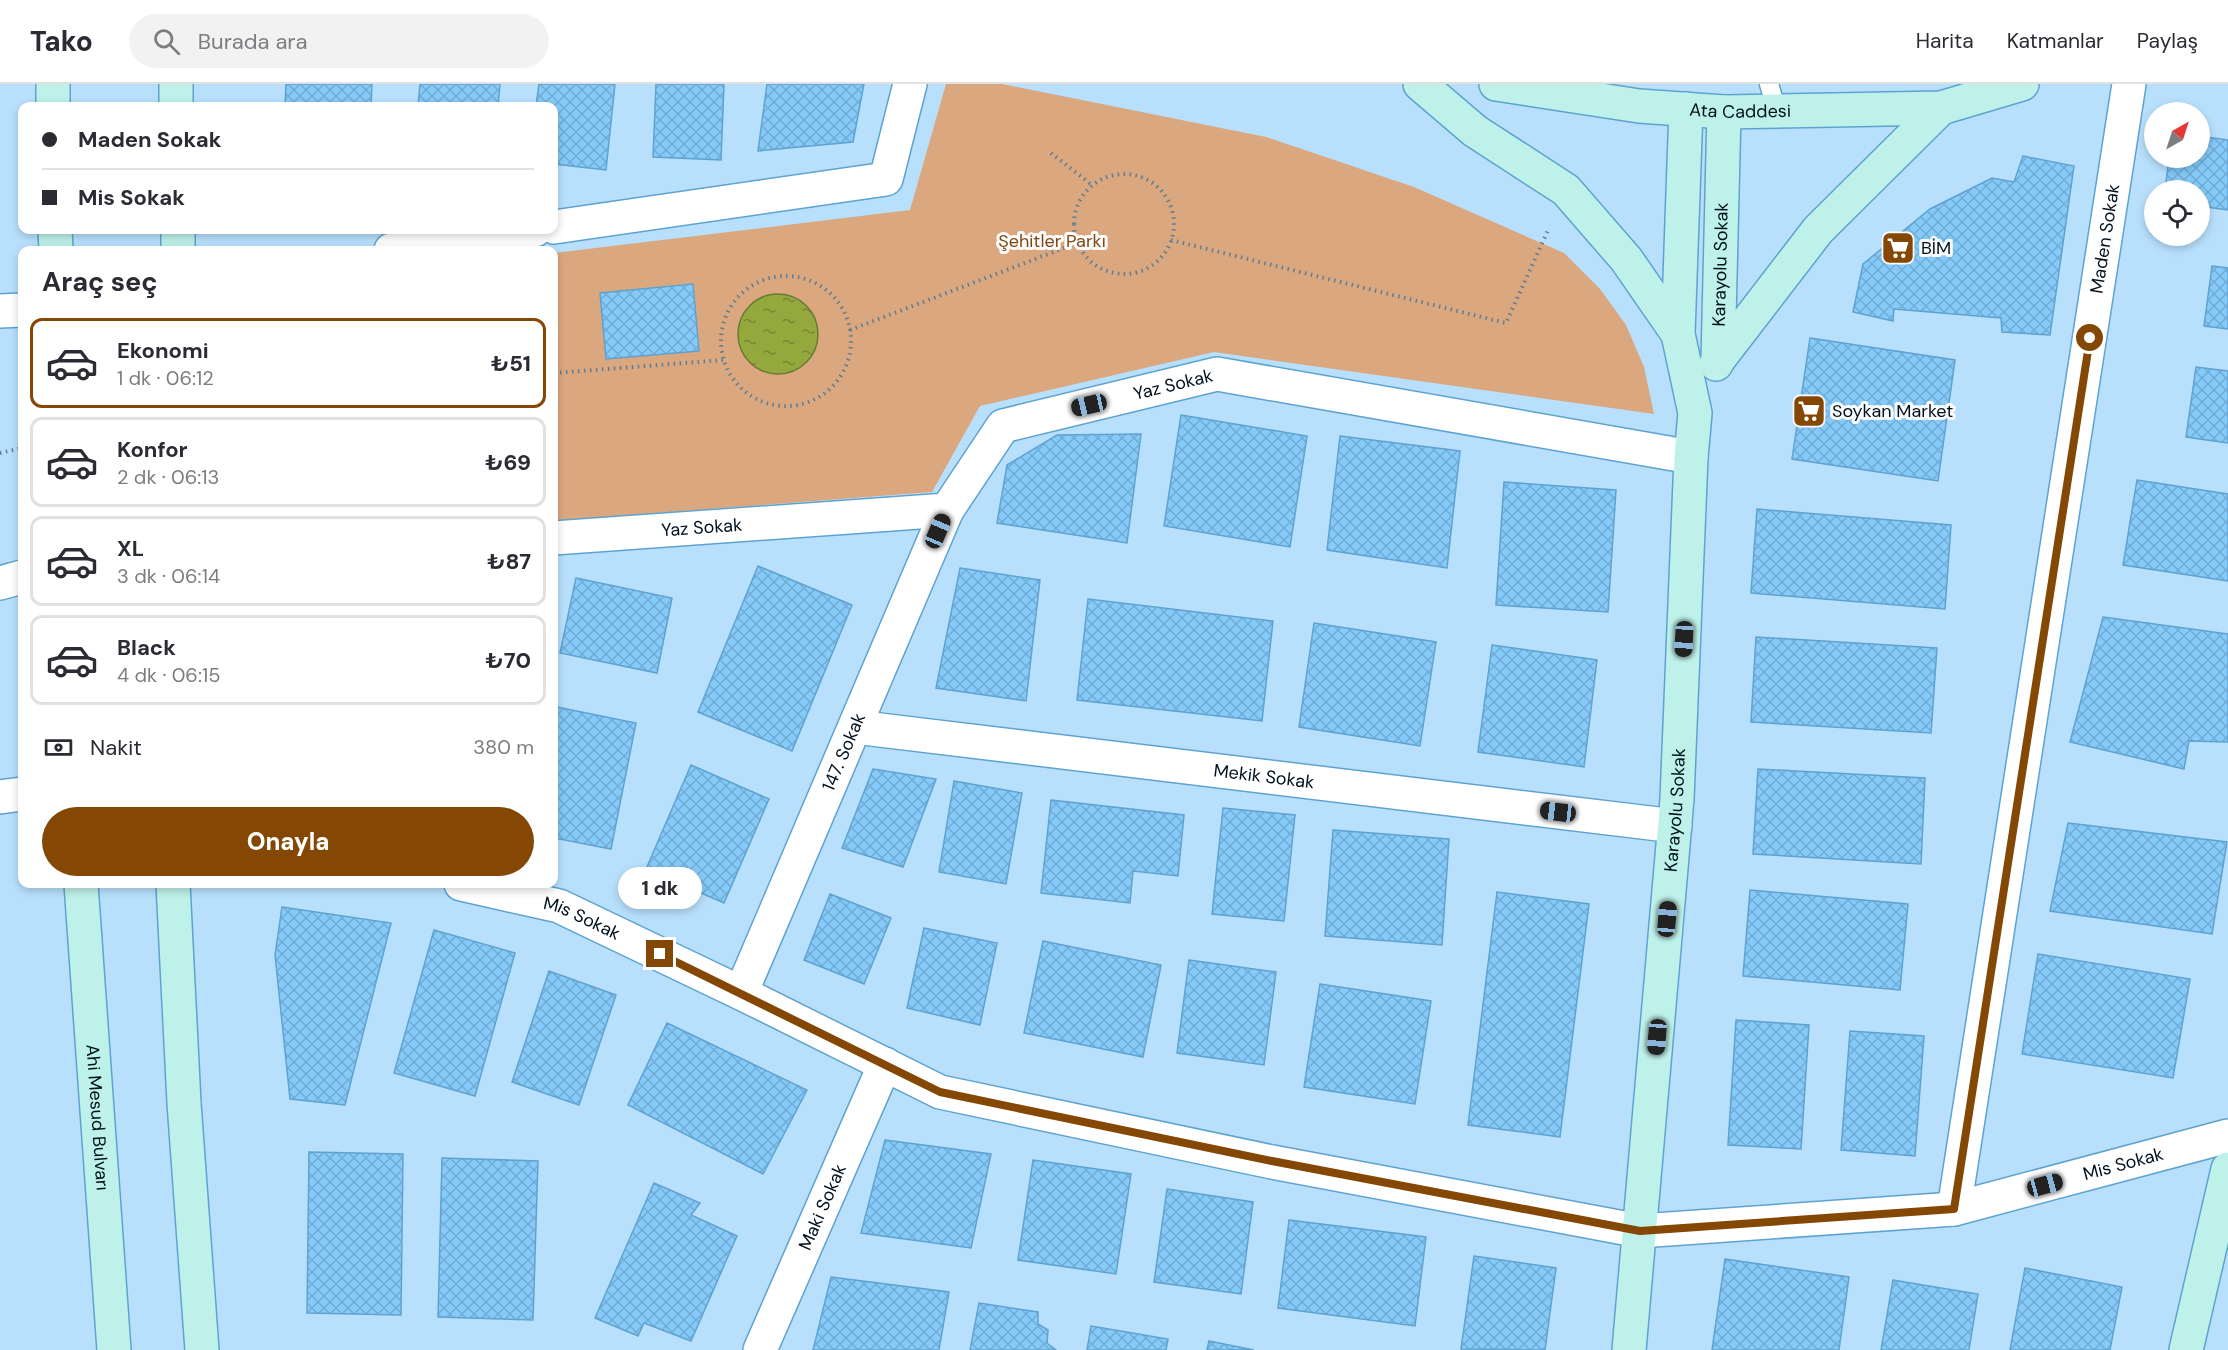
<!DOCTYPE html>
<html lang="tr">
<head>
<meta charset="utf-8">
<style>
	:root { --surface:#fff; --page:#f2f2f3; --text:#2b2b33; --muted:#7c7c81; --line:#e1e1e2; --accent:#844804 }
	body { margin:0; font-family:"DM Sans",sans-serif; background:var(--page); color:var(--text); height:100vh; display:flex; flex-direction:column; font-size:22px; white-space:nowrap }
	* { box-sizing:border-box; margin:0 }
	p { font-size:20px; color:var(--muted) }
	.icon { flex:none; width:33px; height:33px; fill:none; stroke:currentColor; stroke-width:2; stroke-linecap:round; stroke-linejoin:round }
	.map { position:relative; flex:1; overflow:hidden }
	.drawer { position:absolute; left:18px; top:162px; width:540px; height:642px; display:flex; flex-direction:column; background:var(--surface); border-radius:12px; box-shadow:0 3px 9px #0003 }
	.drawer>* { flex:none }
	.top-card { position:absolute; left:18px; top:18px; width:540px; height:132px; border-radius:12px; box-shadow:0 3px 9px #0003; display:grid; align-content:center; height:132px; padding:0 24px; background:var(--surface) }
	.needle { width:39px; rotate:39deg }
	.controls { position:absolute; left:2144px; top:18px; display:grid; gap:12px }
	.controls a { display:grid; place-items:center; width:66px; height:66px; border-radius:50%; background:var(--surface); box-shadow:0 3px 9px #0003; font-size:30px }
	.end { position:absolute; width:27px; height:27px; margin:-14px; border:8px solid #844804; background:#fff; box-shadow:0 0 0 3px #fff }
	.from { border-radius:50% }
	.bubble { position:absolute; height:42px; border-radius:21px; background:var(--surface); box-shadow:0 3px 9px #0003; font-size:20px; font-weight:800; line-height:42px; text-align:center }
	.car { position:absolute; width:18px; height:36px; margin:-18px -9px; border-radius:8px; box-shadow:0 0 4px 2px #0007; background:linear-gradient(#222 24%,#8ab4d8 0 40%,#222 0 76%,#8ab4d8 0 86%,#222 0) }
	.top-card b { display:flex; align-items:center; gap:21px; height:57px; font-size:22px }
	.top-card b+b { border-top:2px solid var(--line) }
	.top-card i { width:15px; height:15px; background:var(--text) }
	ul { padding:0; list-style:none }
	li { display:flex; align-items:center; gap:18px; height:90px; margin:0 12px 9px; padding:0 12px; border:3px solid var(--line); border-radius:12px }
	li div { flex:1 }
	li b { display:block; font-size:22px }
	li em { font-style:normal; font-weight:800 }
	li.on { border-color:var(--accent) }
	li>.icon { width:54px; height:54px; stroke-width:1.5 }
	h2 { padding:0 24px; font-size:27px; line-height:72px }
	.pay { display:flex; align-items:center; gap:15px; height:66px; padding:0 24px; font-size:22px }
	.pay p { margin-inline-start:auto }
	.button { display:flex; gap:12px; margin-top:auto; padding:12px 24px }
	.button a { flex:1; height:69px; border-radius:36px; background:var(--accent); color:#fff; font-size:24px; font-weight:800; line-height:69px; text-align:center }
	header { display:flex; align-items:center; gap:36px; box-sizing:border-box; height:84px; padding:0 30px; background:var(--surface); border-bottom:2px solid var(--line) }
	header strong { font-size:28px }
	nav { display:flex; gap:33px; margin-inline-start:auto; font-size:21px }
	.search { width:420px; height:54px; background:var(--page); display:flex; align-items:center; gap:15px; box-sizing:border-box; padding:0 21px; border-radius:33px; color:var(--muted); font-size:22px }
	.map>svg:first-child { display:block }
	.park { fill:#dba77f }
	.water { fill:url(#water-ripples); stroke:#687b34; stroke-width:1.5 }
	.building { fill:url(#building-cross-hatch); stroke:#5ea3d0; stroke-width:1.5 }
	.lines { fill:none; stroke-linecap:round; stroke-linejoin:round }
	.lane-casing { stroke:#5ea3d0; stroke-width:21 }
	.street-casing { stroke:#5ea3d0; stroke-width:36 }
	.secondary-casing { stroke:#5ea3d0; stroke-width:36 }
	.path { stroke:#607d92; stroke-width:4; stroke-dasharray:1.5 4.5; stroke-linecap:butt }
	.lane { stroke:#fff; stroke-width:18 }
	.street { stroke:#fff; stroke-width:33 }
	.secondary { stroke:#bef1e9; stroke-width:33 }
	.route { stroke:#844804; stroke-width:8 }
	.labels { text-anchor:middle; stroke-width:6; stroke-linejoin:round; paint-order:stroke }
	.street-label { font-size:18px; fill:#00111e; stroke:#fbfbfb }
	.park-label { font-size:18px; fill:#7e4813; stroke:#fbfbfb }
	.poi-label { font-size:18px; fill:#00111e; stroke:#fbfbfb; text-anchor:start }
</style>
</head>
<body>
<header>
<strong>Tako</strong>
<div class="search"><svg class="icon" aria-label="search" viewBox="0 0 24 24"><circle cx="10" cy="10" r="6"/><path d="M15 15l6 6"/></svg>Burada ara</div>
<nav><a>Harita</a><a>Katmanlar</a><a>Paylaş</a></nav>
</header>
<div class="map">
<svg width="2228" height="1266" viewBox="0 0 2228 1266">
	<defs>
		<pattern id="water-ripples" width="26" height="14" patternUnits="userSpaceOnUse" patternTransform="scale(1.5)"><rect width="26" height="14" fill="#94a83e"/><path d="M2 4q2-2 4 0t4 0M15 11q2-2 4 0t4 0" fill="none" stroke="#768733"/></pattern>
		<pattern id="building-cross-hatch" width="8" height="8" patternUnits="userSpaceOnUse" patternTransform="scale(1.5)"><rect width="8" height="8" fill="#85caf9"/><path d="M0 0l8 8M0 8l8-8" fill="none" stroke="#71acd5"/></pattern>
	</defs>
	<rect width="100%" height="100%" fill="#b8e0fd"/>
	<path class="park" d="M946,0H1002L1266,53L1414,103L1564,169L1600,205L1626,241L1644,283L1654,330L1214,268L980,322L932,408L554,437V169L910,126Z"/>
	<path class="water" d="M738 250a40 40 0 1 1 80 0a40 40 0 1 1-80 0Z"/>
	<path class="building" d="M286,0H372L371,22H285Z
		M420,0H500L498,22H418Z
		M539,0H615L606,86L554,80V22H536Z
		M656,0H724L721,76L653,73Z
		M767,0H864L853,58L758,67Z
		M2199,52L2228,56V126L2199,122V106H2165L2169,74H2199Z
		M2023,72L2074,82L2050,251L2002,248L2001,234L1894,225L1893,237L1853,228L1863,180L1930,125L1992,94L2014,98Z
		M2212,182L2228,184V245L2204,242Z
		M693,200L699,267L606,275L600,209Z
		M1810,254L1955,276L1938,397L1792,375Z
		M2196,283L2228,287V359L2186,353Z
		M1181,331L1307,352L1290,463L1164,442Z
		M1141,350L1127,459L997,439L1007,381L1057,351Z
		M1340,352L1460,367L1447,484L1327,466Z
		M2137,396L2228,410V497L2123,481Z
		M1504,398L1616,406L1608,528L1496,521Z
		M1757,425L1951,441L1945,525L1751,509Z
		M758,482L852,521L792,667L698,628Z
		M960,484L1040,496L1026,617L936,604Z
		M576,494L672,514L657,589L560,569Z
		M1088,515L1273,537L1262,637L1077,616Z
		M2103,533L2228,550V658L2189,657L2184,685L2070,658Z
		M1314,539L1436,558L1420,662L1299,643Z
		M1756,553L1937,564L1931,649L1751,638Z
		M1492,561L1597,576L1584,683L1478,668Z
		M557,623L636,639L611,765L554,754V643Z
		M691,681L769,715L724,819L646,785Z
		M873,685L936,695L903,783L842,764Z
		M1758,685L1925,694L1921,780L1753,770Z
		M954,697L1022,709L1006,800L939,788Z
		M1051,716L1184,731L1178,792L1133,787L1130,819L1041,809Z
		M1223,724L1295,731L1284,837L1212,830Z
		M2068,739L2227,758L2212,850L2050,827Z
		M1333,746L1449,755L1442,861L1325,852Z
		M1750,806L1908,820L1900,906L1743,892Z
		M1497,808L1589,820L1560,1053L1468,1041Z
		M830,810L891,834L864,900L804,876Z
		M282,823L391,839L345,1021L290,1015L275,871Z
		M924,844L997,859L980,941L907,924Z
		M434,846L515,869L475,1012L394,989Z
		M1043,857L1161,881L1143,973L1024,949Z
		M2038,870L2190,895L2173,994L2022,970Z
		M1189,876L1276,888L1264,981L1177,969Z
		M549,887L616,911L579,1021L512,998Z
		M1320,900L1431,917L1415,1020L1304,1003Z
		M1736,936L1809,941L1801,1065L1728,1061Z
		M667,939L807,1006L763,1090L628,1021Z
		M1850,947L1924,952L1915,1072L1841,1066Z
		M885,1056L991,1070L971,1164L861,1149Z
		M309,1068L403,1070L401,1231L307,1229Z
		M442,1074L538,1077L533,1236L438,1233Z
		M1033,1076L1131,1090L1116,1190L1018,1176Z
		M654,1099L700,1119L691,1131L737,1152L691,1257L644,1239L638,1252L595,1234Z
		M1167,1105L1253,1118L1241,1210L1154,1198Z
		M1289,1136L1426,1153L1415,1242L1278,1224Z
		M1474,1172L1556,1184L1545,1266L1461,1265Z
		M1725,1175L1849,1193L1839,1266H1712Z
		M2025,1184L2122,1203L2110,1266H2010Z
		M831,1193L949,1208L939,1266H813Z
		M1893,1196L1978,1210L1969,1266H1881Z
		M979,1219L1038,1228V1240L1048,1246L1047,1259L1056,1266H970Z
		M1091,1242L1168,1255L1166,1266H1087Z
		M1209,1257L1254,1266H1207Z"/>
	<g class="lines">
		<defs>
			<path id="lane" d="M1769,0L1777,27"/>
			<g id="street">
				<path d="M554,143L886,95L910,0"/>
				<path d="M391,166L535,146"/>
				<path d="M0,227L22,226"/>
				<path id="s1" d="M554,454L947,426L1003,342L1217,290L1691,373"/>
				<path d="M0,499L22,493"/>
				<path id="s2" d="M855,643L1675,742"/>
				<path d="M0,713L22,710"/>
				<path id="s3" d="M461,800L559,822L741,909L940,1008L1272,1078L1640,1147L1954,1125L2228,1052"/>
				<path id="s4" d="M741,909L947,426"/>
				<path id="s5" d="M1954,1125L2129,0"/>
				<path id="s6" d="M760,1266L885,980"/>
			</g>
			<g id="secondary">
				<path d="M53,0V22"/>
				<path d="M176,0V22"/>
				<path d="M1420,0L1475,47L1566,106L1626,175L1678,250"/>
				<path id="s7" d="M1496,0L1639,22L1724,28L1941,24L2022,0"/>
				<path d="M55,146L56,166"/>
				<path d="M178,146V166"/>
				<path d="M1718,276L1818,146L1941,24"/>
				<path id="s8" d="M1716,280L1718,276L1724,28"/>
				<path id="s9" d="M81,800L114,1266"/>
				<path d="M173,800L184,1019L202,1266"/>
				<path id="s10" d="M1629,1266L1677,715L1691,373L1695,329L1678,250L1686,25"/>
				<path d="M2186,1266L2228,1085"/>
			</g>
		</defs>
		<use href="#lane" class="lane-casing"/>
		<use href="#street" class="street-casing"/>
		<use href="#secondary" class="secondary-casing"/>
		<path class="path" d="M1051,69L1092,101
			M1074 140a50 50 0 1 1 100 0a50 50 0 1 1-100 0Z
			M1171,156L1506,239L1549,144
			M721 257a65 65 0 1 1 130 0a65 65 0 1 1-130 0Z
			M850,246L1077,159
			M554,289L724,276
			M0,369L22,364"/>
		<use href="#lane" class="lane"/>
		<use href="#street" class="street"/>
		<use href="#secondary" class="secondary"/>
	</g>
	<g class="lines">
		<path class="route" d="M660,870L940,1008L1272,1077L1640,1147L1954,1125L2090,254"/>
	</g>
	<defs>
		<symbol id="supermarket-square" viewBox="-11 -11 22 22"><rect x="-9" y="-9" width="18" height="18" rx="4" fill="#844804" stroke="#fbfbfb"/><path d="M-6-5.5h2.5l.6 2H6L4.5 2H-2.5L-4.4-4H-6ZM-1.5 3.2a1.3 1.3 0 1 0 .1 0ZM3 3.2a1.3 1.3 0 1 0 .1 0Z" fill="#fff"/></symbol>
	</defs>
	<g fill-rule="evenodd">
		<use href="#supermarket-square" x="1879" y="145" width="38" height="38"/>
		<use href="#supermarket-square" x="1790" y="308" width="38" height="38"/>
	</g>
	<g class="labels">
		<g class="street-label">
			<text dy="6" stroke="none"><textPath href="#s7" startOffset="246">Ata Caddesi</textPath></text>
			<text dy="6" stroke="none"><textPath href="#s5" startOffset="982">Maden Sokak</textPath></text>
			<text dy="6" stroke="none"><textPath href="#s8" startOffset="100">Karayolu Sokak</textPath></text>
			<text dy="6" stroke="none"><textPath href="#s1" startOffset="670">Yaz Sokak</textPath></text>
			<text dy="6" stroke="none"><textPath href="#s1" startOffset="148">Yaz Sokak</textPath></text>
			<text dy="6" stroke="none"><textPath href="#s4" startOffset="262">147. Sokak</textPath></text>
			<text dy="6" stroke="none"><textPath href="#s2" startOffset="412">Mekik Sokak</textPath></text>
			<text dy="6" stroke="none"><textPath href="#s10" startOffset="542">Karayolu Sokak</textPath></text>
			<text dy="6" stroke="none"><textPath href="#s3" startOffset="126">Mis Sokak</textPath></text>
			<text dy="6" stroke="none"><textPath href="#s9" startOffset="234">Ahi Mesud Bulvarı</textPath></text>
			<text dy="6" stroke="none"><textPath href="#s3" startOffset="1728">Mis Sokak</textPath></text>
			<text dy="6" stroke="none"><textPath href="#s6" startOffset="156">Maki Sokak</textPath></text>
		</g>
		<g class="park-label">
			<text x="1052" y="163">Şehitler Parkı</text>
		</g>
		<g class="poi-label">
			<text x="1921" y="170">BİM</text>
			<text x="1832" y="333">Soykan Market</text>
		</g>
	</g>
</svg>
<div class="controls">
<a><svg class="needle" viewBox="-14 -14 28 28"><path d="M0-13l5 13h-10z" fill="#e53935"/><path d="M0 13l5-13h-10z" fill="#7c7c81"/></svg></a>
<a><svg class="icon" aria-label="locate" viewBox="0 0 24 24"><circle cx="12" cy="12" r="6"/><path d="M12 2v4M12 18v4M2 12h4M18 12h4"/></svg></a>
</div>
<i class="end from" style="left:2090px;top:254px"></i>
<i class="end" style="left:660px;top:870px"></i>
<div class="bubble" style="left:618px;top:783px;width:84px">1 dk</div>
<i class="car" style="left:1089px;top:321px;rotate:257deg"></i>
<i class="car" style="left:938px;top:447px;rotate:23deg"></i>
<i class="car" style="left:1684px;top:555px;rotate:183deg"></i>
<i class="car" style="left:1558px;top:728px;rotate:277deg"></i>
<i class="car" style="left:1667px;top:835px;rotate:5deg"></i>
<i class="car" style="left:1657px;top:953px;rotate:185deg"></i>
<i class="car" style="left:2045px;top:1101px;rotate:75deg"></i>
<div class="top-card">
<b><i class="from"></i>Maden Sokak</b>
<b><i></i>Mis Sokak</b>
</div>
<section class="drawer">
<h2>Araç seç</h2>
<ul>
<li class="on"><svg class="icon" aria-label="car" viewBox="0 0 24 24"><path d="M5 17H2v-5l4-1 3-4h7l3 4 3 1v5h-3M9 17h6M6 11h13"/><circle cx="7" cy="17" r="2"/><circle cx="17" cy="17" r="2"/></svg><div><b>Ekonomi</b><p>1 dk · 06:12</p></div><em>₺51</em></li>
<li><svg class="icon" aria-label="car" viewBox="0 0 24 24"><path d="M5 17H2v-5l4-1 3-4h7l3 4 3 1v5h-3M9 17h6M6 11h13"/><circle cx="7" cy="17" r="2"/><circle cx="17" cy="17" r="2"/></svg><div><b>Konfor</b><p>2 dk · 06:13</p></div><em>₺69</em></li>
<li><svg class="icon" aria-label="car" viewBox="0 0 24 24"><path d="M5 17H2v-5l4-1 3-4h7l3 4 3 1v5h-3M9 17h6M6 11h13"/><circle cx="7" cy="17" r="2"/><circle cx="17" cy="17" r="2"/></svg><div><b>XL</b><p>3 dk · 06:14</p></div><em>₺87</em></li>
<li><svg class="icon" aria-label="car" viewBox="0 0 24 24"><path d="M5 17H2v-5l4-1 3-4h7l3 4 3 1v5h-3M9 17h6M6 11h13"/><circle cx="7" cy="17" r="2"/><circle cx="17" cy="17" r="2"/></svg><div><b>Black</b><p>4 dk · 06:15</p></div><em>₺70</em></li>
</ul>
<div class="pay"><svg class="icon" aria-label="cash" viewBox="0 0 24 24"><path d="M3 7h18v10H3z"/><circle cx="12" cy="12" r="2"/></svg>Nakit<p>380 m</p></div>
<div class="button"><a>Onayla</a></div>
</section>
</div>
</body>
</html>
